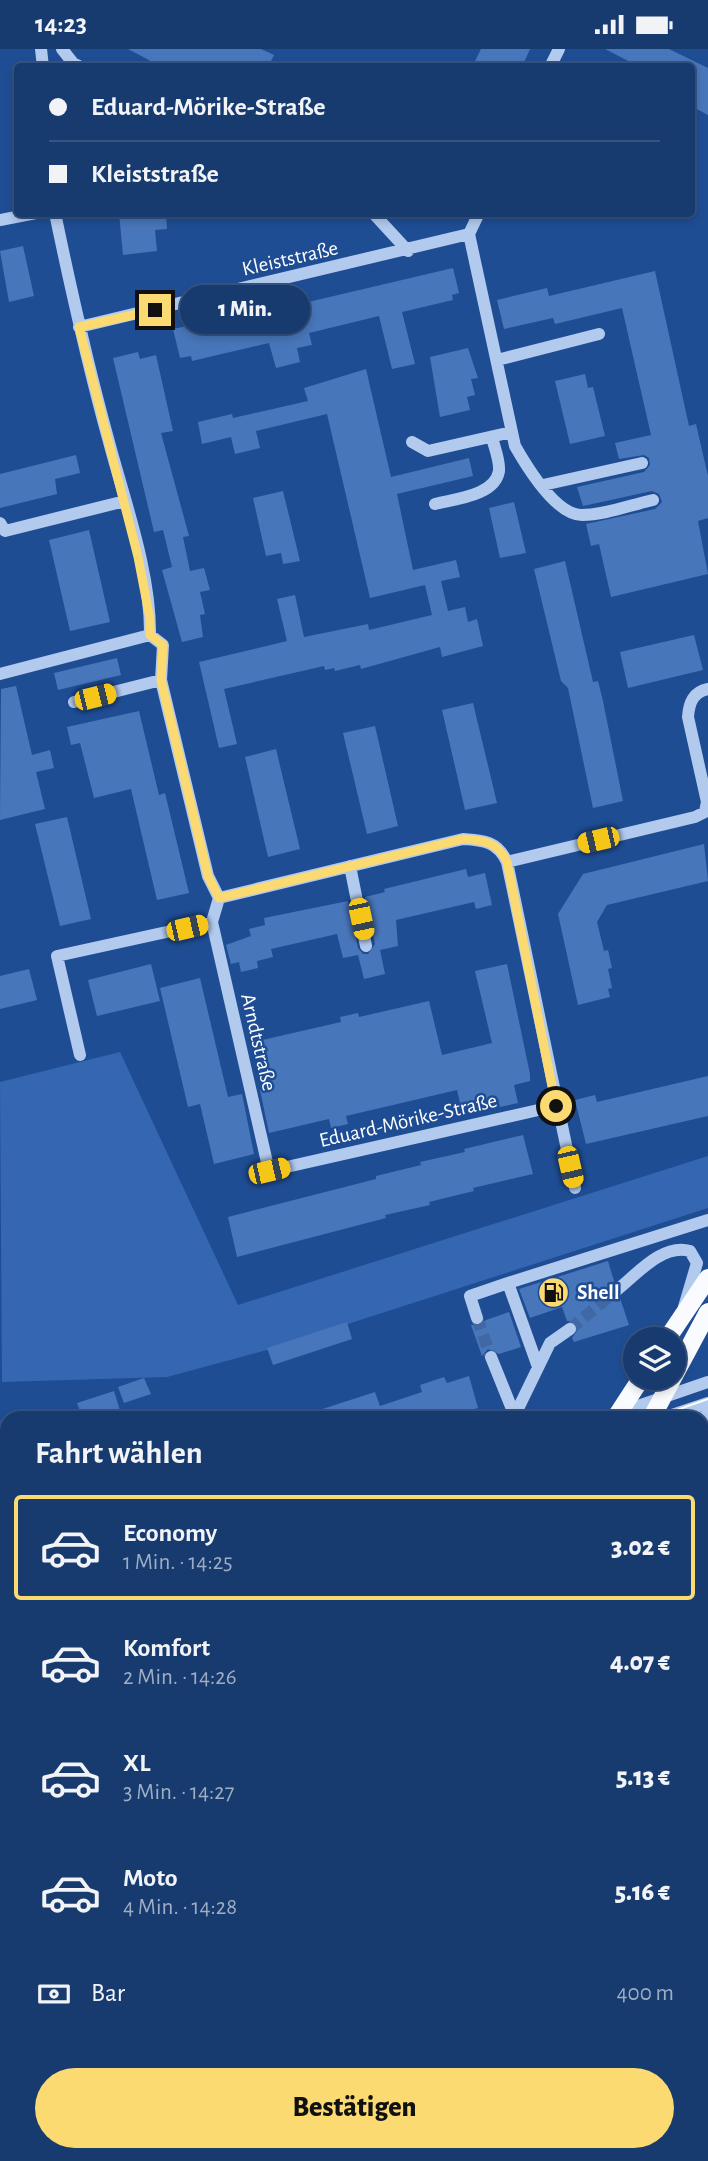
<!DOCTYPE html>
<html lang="de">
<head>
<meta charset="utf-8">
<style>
	:root { --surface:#173a6f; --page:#244577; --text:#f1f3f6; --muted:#9eadc3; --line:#365482; --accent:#fcda72 }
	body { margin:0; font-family:"Alegreya Sans",sans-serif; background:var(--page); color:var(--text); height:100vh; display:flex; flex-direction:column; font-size:26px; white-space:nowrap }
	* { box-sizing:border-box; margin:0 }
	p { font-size:23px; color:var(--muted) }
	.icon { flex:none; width:38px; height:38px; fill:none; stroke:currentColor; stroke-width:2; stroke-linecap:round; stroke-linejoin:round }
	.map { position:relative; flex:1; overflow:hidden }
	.drawer { position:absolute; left:0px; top:1362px; width:709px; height:751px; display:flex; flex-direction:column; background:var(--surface); border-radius:21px 21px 0 0; box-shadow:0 4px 10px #0003,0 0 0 2px var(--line) }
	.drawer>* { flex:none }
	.guide { position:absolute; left:14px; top:14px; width:681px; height:154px; border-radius:7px; box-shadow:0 4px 10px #0003,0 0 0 2px var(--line); display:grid; align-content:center; height:154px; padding:0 35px; background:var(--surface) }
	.buttons { position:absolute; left:623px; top:1278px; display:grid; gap:14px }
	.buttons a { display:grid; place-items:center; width:63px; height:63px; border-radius:50%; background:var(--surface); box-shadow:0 4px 10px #0003,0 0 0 2px var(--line); font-size:35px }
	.end { position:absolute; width:32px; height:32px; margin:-16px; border:9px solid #fcda72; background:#111; box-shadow:0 0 0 4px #111 }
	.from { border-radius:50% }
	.bubble { position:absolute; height:49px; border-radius:24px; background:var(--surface); box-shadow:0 4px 10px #0003,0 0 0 2px var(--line); font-size:23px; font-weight:800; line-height:49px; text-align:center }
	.car { position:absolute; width:21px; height:42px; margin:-21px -10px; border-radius:9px; box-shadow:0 0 5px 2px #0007; background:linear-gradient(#f5c518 24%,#345 0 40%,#f5c518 0 76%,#345 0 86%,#f5c518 0) }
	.guide b { display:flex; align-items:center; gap:24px; height:66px; font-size:26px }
	.guide b+b { border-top:2px solid var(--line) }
	.guide i { width:18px; height:18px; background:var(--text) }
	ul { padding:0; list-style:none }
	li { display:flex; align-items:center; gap:21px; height:105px; margin:0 14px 10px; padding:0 21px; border:4px solid transparent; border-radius:7px }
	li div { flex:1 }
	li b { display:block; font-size:26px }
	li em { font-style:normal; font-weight:800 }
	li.active { border-color:var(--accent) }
	li>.icon { width:63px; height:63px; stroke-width:1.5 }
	h2 { padding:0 35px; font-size:32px; line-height:84px }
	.pay { display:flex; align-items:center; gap:18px; height:77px; padding:0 35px; font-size:26px }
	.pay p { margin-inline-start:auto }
	.action { display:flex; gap:14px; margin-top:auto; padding:14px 35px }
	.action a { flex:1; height:80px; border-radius:42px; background:var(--accent); color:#111; font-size:28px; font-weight:800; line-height:80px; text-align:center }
	.status { display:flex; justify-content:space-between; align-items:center; height:49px; padding:0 35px; background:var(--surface); direction:ltr }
	.status svg { height:19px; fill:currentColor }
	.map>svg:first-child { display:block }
	.green { fill:#3466b2 }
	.building { fill:#4876ba }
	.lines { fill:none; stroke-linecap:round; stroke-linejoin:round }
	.minor-tunnel { stroke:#4168a4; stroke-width:12; stroke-dasharray:12 6; stroke-linecap:butt }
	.minor { stroke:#b2caee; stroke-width:12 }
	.major { stroke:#f9fbff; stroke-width:18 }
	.tram { stroke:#fff; stroke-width:2 }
	.rail-casing { stroke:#fff; stroke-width:8 }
	.rail { stroke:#1f4d94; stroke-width:5; stroke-dasharray:16; stroke-linecap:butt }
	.route { stroke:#fcda72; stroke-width:9 }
	.labels { text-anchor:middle; stroke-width:5; stroke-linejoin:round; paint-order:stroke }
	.street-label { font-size:21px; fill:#fff; stroke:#1f4d94 }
	.poi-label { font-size:21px; font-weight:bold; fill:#fff; stroke:#1f4d94; text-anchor:start }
</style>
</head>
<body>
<div class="status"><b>14:23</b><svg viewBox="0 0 49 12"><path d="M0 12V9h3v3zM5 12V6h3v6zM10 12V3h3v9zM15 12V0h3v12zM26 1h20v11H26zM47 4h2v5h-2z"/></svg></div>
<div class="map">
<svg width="708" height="2112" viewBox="0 0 708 2112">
	<rect width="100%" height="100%" fill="#1f4d94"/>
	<path class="green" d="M120,1003L238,1256L708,1107V1159L267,1301L167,1328L2,1333L0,1033Z
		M0,1370L7,1395V1500L0,1479Z
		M708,1388V1508L702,1504V1391Z
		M702,1566L708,1571V1745L702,1759Z
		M708,1990V2112H649L652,2105H702V2003Z
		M7,2090V2105H36L30,2112H0V2096Z
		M104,2105H176L172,2112H98Z
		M494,2105H543L540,2112H502Z"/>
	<path class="building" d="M128,0H261L274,6L268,18H162Z
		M481,0H530L522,18H472Z
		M605,0H669L708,19V66L691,57V18H640Z
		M119,164H166L167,180L155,181L157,202L123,206Z
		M23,197L34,247L9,253L0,202Z
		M453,219L459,244L452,246L453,251L402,263L415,315L392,320L379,267L309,284L312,296L297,299L300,313L276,319L269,294L192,312L191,307L180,309L173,280L192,276L193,280Z
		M655,222L689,377L696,375L708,427V469L698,472L708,525L611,548L599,495L591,497L586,475L655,460L662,453L659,445L652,442L583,457L577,438L644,423L650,416L649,409L644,406L619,410L615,394L651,386L622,259L555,275L553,269L504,280L497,251L547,239L549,247Z
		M468,299L478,329L471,330L475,346L467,348L470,361L440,368L430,308Z
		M138,303L140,310L156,306L173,382L161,384L189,487L183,488L190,522L204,519L210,541L200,543L205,565L200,566L203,588L182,593L162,521L172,518L163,481L154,483L113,309Z
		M366,320L391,428L469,409L473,427L397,445L413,521L456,511L460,528L441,532L448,562L465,558L468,573L477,570L483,597L442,608L440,598L361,620L360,616L335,622L334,619L325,621L324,617L224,640L237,695L219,699L199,613L287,592L277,550L295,546L304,588L368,575L369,581L432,566L425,536L370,549L327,365L256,382L260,399L235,405L231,388L202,395L198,373L232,365L233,369L308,352L304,339Z
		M585,325L588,339L593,338L605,387L570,395L555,332Z
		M76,406L80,424L55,430L57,445L0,459V425Z
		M283,442L300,512L283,515L281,504L266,507L253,449Z
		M514,453L526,504L500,509L489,459Z
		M89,481L110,573L70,582L49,491Z
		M565,512L593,633L598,632L603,652L623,752L593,759L568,639L561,632L534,520Z
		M694,586L703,621L628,639L620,603Z
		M117,609L121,626L58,641L54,624Z
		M16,637L32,706L50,701L54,719L36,723L45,760L0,771L1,640Z
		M473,654L497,754L465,761L442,661Z
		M139,662L159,746L165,744L189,844L157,851L131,740L94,749L80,694L71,696L67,678Z
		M375,677L398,777L367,785L343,684Z
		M276,700L300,800L268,808L245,708Z
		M67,768L91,870L60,877L35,775Z
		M704,795L708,832L607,856L597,873L604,902L608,901L612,919L608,920L612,939L608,940L610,948L578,956L558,865L583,825Z
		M466,820L468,828L485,824L492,856L476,860L474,853L396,871L398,897L380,901L385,925L364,930L358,906L343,909L337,885L271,900L273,908L257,912L258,919L241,923L239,913L231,915L226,896L251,887L249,880L265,876L264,869L348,852L358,899L363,905H368L375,895L365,848L385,843L384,840Z
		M151,915L160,952L97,967L88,931Z
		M507,915L530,1025V1032L514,1036L518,1054L500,1058L498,1049L461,1058L457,1041L346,1067L348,1075L331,1079L329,1070L269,1084L260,1041L269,1039L258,992L341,973L340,968L358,964L359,968L429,952L442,1006L492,994L475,922Z
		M29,920L37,951L0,960V927Z
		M200,929L228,1048L242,1045L254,1105L214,1115L200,1055L188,1058L160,939Z
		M708,1027V1067L586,1095L575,1051L595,1046L597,1053Z
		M523,1086L533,1125L473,1139L474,1142L429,1153L430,1156L385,1166L386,1169L237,1208L228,1168L376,1130V1127L421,1116L420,1113L465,1103L464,1100Z
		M608,1212L614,1232L609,1243L613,1249H620L629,1276L574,1293L572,1289L579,1279L574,1272H567L562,1258L530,1269L519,1240Z
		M509,1263L521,1298L499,1305L488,1300L482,1307L471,1276L480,1277L486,1271Z
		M347,1273L352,1290L273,1316L267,1299Z
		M469,1327L478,1359L449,1368H308L307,1365L375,1343L380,1357L422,1343L420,1336L444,1328L447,1334Z
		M144,1329L151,1345L124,1354L118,1338Z
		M114,1342L122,1368H82L77,1354Z"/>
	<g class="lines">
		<path class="minor-tunnel" d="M477,1269L491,1308
			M570,1280L617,1241"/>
		<path class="minor" d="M41,0L43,18
			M62,0L73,14L81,18
			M550,18L559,0
			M55,164C71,241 88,317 109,393C125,453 151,525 150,586
			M373,164L408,202
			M0,171L36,164
			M469,185L515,397C527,418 556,466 582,466C605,466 630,456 653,451
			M79,278L469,185L479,164
			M497,311L599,285
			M412,393L428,402L512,383
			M543,436L642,414
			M435,455C454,450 495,447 499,422C500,411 494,398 492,388
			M0,474L5,482L125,452
			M150,586L163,596L161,631L208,827L219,849L212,873L269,1122L556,1057
			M0,625L150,586
			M74,653L161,631
			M507,813L575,1139
			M350,817L366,897
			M219,849L463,790C484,791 498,793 507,813L695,768L705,763L707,753L688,668C689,654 693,643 708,640
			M80,1006L57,907L212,873
			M617,1241C637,1225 663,1194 690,1202L697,1214L684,1258
			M477,1269L470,1247L508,1234
			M491,1308L514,1365
			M538,1318L508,1234L708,1171
			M514,1368L550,1294L570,1280
			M606,1368L708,1333
			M666,1368L708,1354
			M702,1369L708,1366
			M702,1458L708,1449
			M702,1525L708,1529
			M0,1595L7,1593
			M0,1814L7,1835
			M0,1947L7,1945
			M248,2105V2112
			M199,2112V2105"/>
		<path class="major" d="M667,1290L708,1229
			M616,1368L642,1328
			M652,1368L708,1263
			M66,2112L73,2105"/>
		<path class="tram" d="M657,1368L708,1350
			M0,1600L7,1597"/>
		<defs>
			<path id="rail" d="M702,1844L708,1831
				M702,1873L708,1860
				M702,1931L708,1918
				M702,1959L708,1946
				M577,2112L580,2105
				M590,2112L594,2105
				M613,2112L616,2105
				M627,2112L630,2105"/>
		</defs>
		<use href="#rail" class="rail-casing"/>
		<use href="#rail" class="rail"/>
	</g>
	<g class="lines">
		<path class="route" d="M155,261L79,278L138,508L150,570V586L163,596L161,631L208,827L219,849L463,790C484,791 498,793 507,813L556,1057"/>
	</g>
	<defs>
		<symbol id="fuel-disc" viewBox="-11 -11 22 22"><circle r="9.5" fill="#fcda72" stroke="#1f4d94"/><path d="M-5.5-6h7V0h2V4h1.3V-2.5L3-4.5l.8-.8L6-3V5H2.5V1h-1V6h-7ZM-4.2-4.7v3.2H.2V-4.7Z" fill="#111"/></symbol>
	</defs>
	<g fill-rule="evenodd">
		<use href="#fuel-disc" x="536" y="1226" width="35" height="35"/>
	</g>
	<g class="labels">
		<g class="street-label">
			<text transform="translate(290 209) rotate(-13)" y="7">Kleiststraße</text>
			<text transform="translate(259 993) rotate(77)" y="7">Arndtstraße</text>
			<text transform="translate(408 1071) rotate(-13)" y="7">Eduard-Mörike-Straße</text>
		</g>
		<g class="poi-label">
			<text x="577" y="1250">Shell</text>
		</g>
	</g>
</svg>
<div class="buttons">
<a><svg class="icon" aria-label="layers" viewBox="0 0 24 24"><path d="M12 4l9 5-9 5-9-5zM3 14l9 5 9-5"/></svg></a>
</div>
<i class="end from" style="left:556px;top:1057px"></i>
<i class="end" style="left:155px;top:261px"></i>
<div class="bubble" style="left:180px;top:236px;width:130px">1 Min.</div>
<i class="car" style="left:95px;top:648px;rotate:76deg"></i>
<i class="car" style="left:598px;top:791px;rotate:257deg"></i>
<i class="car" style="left:361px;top:870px;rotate:168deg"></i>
<i class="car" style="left:187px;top:879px;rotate:77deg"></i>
<i class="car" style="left:570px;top:1118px;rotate:167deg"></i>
<i class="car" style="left:269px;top:1122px;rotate:77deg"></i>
<div class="guide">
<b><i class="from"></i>Eduard-Mörike-Straße</b>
<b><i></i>Kleiststraße</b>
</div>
<section class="drawer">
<h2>Fahrt wählen</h2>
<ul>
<li class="active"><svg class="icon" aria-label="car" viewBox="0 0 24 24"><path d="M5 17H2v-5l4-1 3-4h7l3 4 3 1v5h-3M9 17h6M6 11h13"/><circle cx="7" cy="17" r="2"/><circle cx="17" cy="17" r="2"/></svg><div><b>Economy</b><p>1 Min. · 14:25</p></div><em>3.02 €</em></li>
<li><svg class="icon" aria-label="car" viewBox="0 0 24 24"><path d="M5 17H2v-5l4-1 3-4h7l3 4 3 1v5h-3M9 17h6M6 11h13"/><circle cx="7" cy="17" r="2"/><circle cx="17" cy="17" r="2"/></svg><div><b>Komfort</b><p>2 Min. · 14:26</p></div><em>4.07 €</em></li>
<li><svg class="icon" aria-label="car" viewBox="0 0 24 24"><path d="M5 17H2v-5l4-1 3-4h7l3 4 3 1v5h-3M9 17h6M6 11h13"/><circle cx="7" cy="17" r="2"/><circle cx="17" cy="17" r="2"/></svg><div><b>XL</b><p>3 Min. · 14:27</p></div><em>5.13 €</em></li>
<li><svg class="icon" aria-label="car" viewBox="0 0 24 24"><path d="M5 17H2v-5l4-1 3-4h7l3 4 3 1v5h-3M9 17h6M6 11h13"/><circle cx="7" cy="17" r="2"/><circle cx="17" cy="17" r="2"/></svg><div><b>Moto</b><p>4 Min. · 14:28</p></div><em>5.16 €</em></li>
</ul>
<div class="pay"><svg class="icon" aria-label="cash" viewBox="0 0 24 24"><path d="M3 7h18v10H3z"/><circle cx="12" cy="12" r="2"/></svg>Bar<p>400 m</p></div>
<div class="action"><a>Bestätigen</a></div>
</section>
</div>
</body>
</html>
